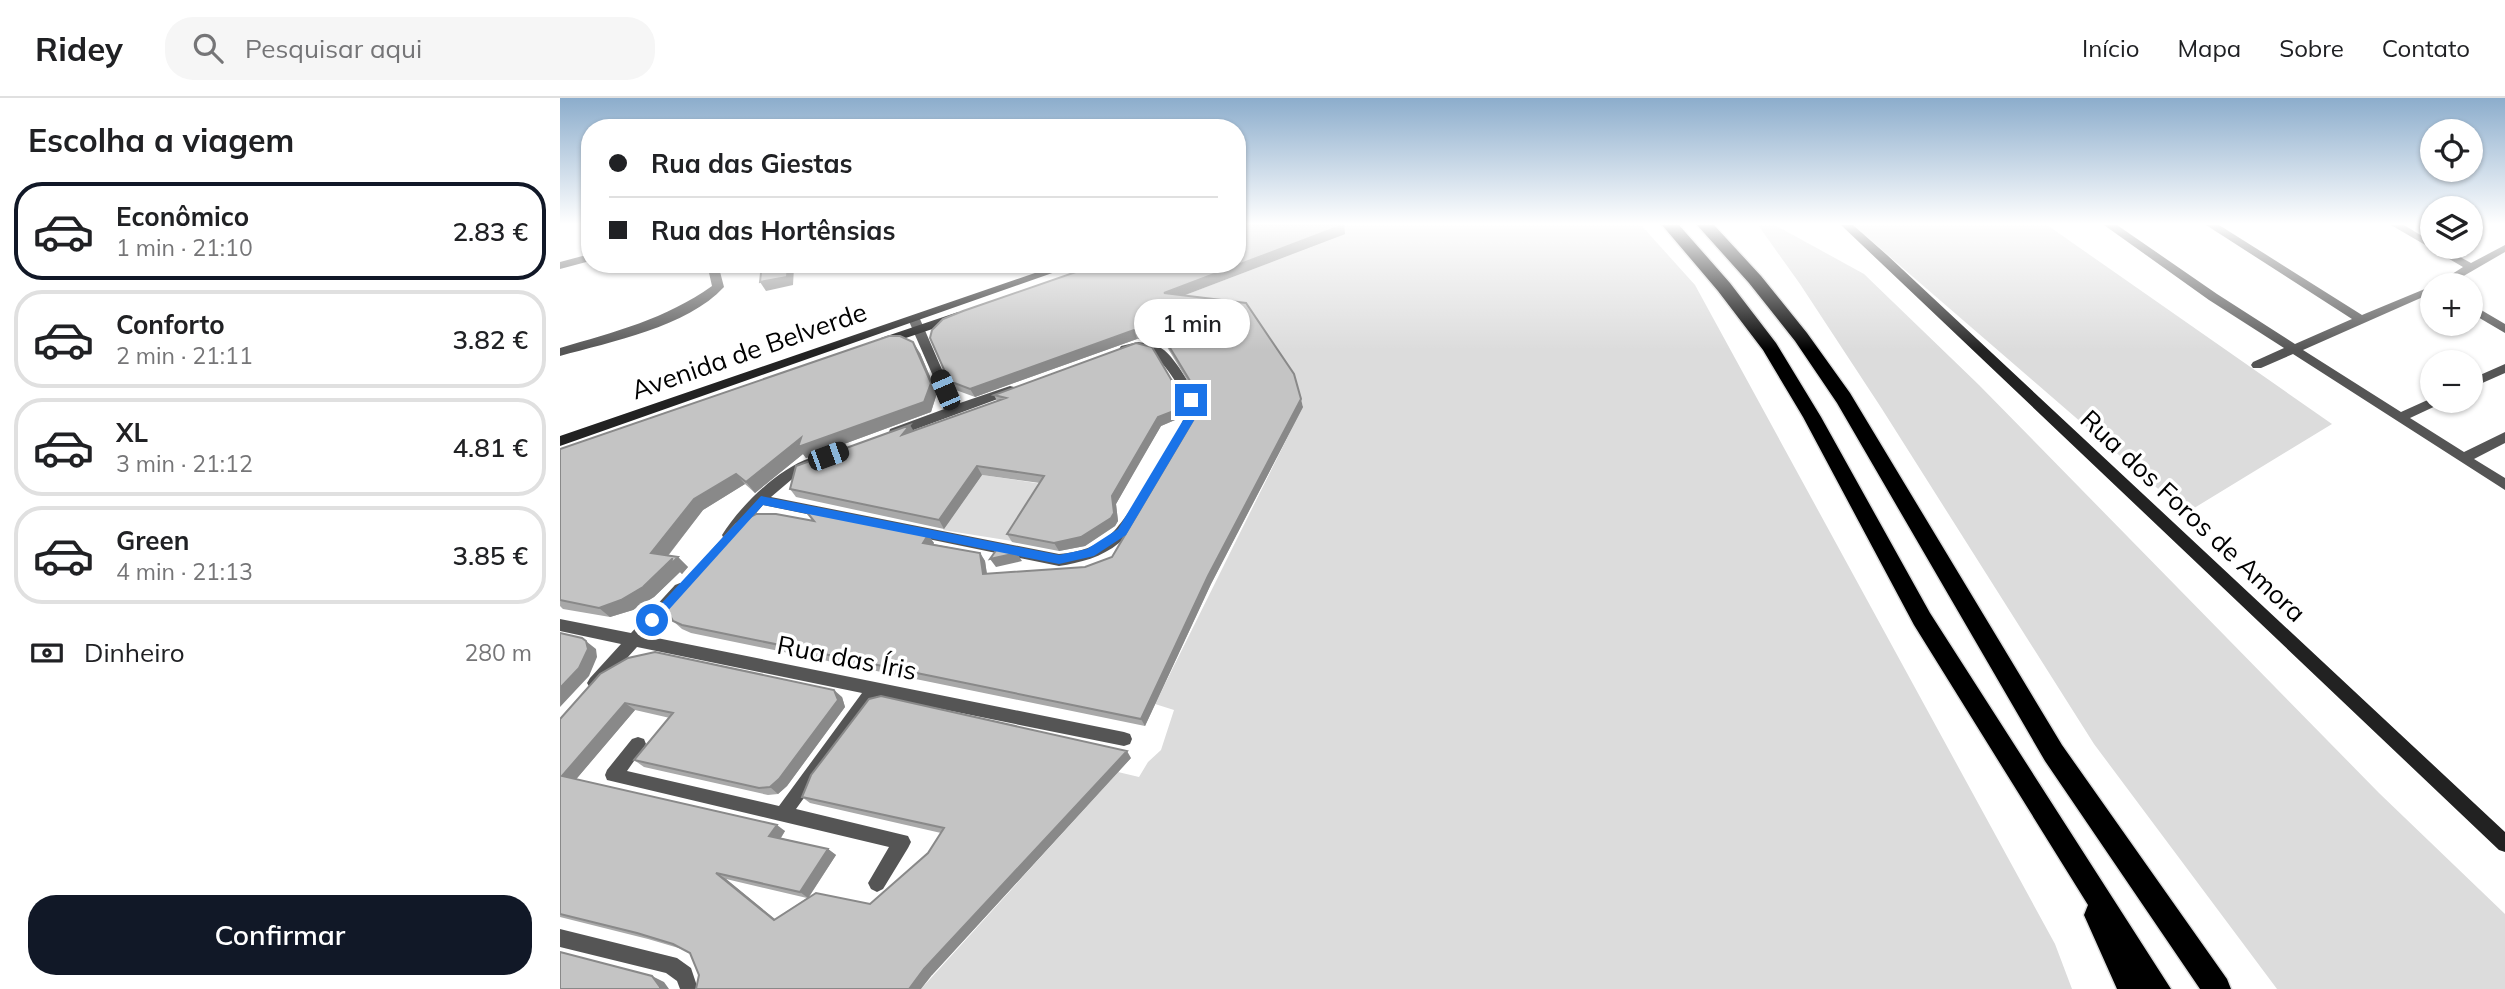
<!DOCTYPE html>
<html lang="pt">
<head>
<meta charset="utf-8">
<style>
	:root { --surface:#fff; --page:#f6f6f6; --text:#202124; --muted:#757577; --line:#e0e0e0; --accent:#111827 }
	body { margin:0; font-family:Mulish,sans-serif; background:var(--page); color:var(--text); height:100vh; display:flex; flex-direction:column; font-size:26px; white-space:nowrap }
	* { box-sizing:border-box; margin:0 }
	p { font-size:23px; color:var(--muted) }
	.icon { flex:none; width:38px; height:38px; fill:none; stroke:currentColor; stroke-width:2; stroke-linecap:round; stroke-linejoin:round }
	.map { position:relative; flex:1; overflow:hidden }
	.side { display:flex; flex-direction:column; background:var(--surface); width:560px }
	.side>* { flex:none }
	.top-card { position:absolute; left:21px; top:21px; width:665px; height:154px; border-radius:28px; box-shadow:0 2px 5px #0004; display:grid; align-content:center; height:154px; padding:0 28px; background:var(--surface) }
	.buttons { position:absolute; left:1860px; top:21px; display:grid; gap:14px }
	.buttons a { display:grid; place-items:center; width:63px; height:63px; border-radius:50%; background:var(--surface); box-shadow:0 2px 5px #0004; font-size:35px }
	.end { position:absolute; width:32px; height:32px; margin:-16px; border:9px solid #1a73e8; background:#fff; box-shadow:0 0 0 4px #fff }
	.from { border-radius:50% }
	.bubble { position:absolute; height:49px; border-radius:24px; background:var(--surface); box-shadow:0 2px 5px #0004; font-size:23px; font-weight:600; line-height:49px; text-align:center }
	.car { position:absolute; width:21px; height:42px; margin:-21px -10px; border-radius:9px; box-shadow:0 0 5px 2px #0007; background:linear-gradient(#222 24%,#8ab4d8 0 40%,#222 0 76%,#8ab4d8 0 86%,#222 0) }
	.top-card b { display:flex; align-items:center; gap:24px; height:66px; font-size:26px }
	.top-card b+b { border-top:2px solid var(--line) }
	.top-card i { width:18px; height:18px; background:var(--text) }
	ul { padding:0; list-style:none }
	li { display:flex; align-items:center; gap:21px; height:98px; margin:0 14px 10px; padding:0 14px; border:4px solid var(--line); border-radius:28px }
	li div { flex:1 }
	li b { display:block; font-size:26px }
	li em { font-style:normal; font-weight:600 }
	li.selected { border-color:var(--accent) }
	li>.icon { width:63px; height:63px; stroke-width:1.5 }
	h2 { padding:0 28px; font-size:32px; line-height:84px }
	.pay { display:flex; align-items:center; gap:18px; height:77px; padding:0 28px; font-size:26px }
	.pay p { margin-inline-start:auto }
	.button { display:flex; gap:14px; margin-top:auto; padding:14px 28px }
	.button a { flex:1; height:80px; border-radius:28px; background:var(--accent); color:#fff; font-size:28px; font-weight:600; line-height:80px; text-align:center }
	header { display:flex; align-items:center; gap:42px; box-sizing:border-box; height:98px; padding:0 35px; background:var(--surface); border-bottom:2px solid var(--line) }
	header strong { font-size:33px }
	nav { display:flex; gap:38px; margin-inline-start:auto; font-size:24px }
	.search { width:490px; height:63px; background:var(--page); display:flex; align-items:center; gap:18px; box-sizing:border-box; padding:0 24px; border-radius:28px; color:var(--muted); font-size:26px }
	main { display:flex; flex:1; min-height:0 }
	.map>svg:first-child { display:block }
	.green { fill:#dcdcdc }
	.lines { fill:none; stroke-linecap:round; stroke-linejoin:round }
	.highway-casing { stroke:#dbdbdb; stroke-width:3 }
	.street { fill:#555; fill-rule:evenodd }
	.secondary { fill:#222; fill-rule:evenodd }
	.highway { fill:#000; fill-rule:evenodd }
	.wall { fill:#a9a9a9; fill-rule:evenodd }
	.shaded-wall { fill:#898989 }
	.building { fill:#c4c4c4; stroke:#898989; stroke-width:2 }
	.route { fill:#1a73e8 }
	.labels { text-anchor:middle; stroke-width:7; stroke-linejoin:round; paint-order:stroke }
	.street-label { font-size:26px; fill:#000; stroke:#fff }
</style>
</head>
<body>
<header>
<strong>Ridey</strong>
<div class="search"><svg class="icon" aria-label="search" viewBox="0 0 24 24"><circle cx="10" cy="10" r="6"/><path d="M15 15l6 6"/></svg>Pesquisar aqui</div>
<nav><a>Início</a><a>Mapa</a><a>Sobre</a><a>Contato</a></nav>
</header>
<main>
<section class="side">
<h2>Escolha a viagem</h2>
<ul>
<li class="selected"><svg class="icon" aria-label="car" viewBox="0 0 24 24"><path d="M5 17H2v-5l4-1 3-4h7l3 4 3 1v5h-3M9 17h6M6 11h13"/><circle cx="7" cy="17" r="2"/><circle cx="17" cy="17" r="2"/></svg><div><b>Econômico</b><p>1 min · 21:10</p></div><em>2.83 €</em></li>
<li><svg class="icon" aria-label="car" viewBox="0 0 24 24"><path d="M5 17H2v-5l4-1 3-4h7l3 4 3 1v5h-3M9 17h6M6 11h13"/><circle cx="7" cy="17" r="2"/><circle cx="17" cy="17" r="2"/></svg><div><b>Conforto</b><p>2 min · 21:11</p></div><em>3.82 €</em></li>
<li><svg class="icon" aria-label="car" viewBox="0 0 24 24"><path d="M5 17H2v-5l4-1 3-4h7l3 4 3 1v5h-3M9 17h6M6 11h13"/><circle cx="7" cy="17" r="2"/><circle cx="17" cy="17" r="2"/></svg><div><b>XL</b><p>3 min · 21:12</p></div><em>4.81 €</em></li>
<li><svg class="icon" aria-label="car" viewBox="0 0 24 24"><path d="M5 17H2v-5l4-1 3-4h7l3 4 3 1v5h-3M9 17h6M6 11h13"/><circle cx="7" cy="17" r="2"/><circle cx="17" cy="17" r="2"/></svg><div><b>Green</b><p>4 min · 21:13</p></div><em>3.85 €</em></li>
</ul>
<div class="pay"><svg class="icon" aria-label="cash" viewBox="0 0 24 24"><path d="M3 7h18v10H3z"/><circle cx="12" cy="12" r="2"/></svg>Dinheiro<p>280 m</p></div>
<div class="button"><a>Confirmar</a></div>
</section>
<div class="map">
<svg width="1945" height="891" viewBox="0 0 1945 891">
	<rect width="100%" height="100%" fill="#fff"/>
	<path class="green" d="M777,127H1081L1135,187L1495,846L1512,891H361L558,674L579,679L588,664L601,652L614,612L595,606L743,308L735,284L620,199L784,136Z
		M1198,127H1215L1304,176L1419,287L1819,695L1945,816V891H1717L1534,646L1322,311L1240,186Z
		M1293,127H1487L1772,326L1626,415Z
		M422,377L489,387L452,443L383,432Z"/>
	<g class="lines">
		<defs>
			<path id="highway" d="M1102,127H1119L1170,185L1216,245L1261,319L1370,515L1611,891H1557L1524,817L1528,807L1354,527L1243,319L1203,252L1158,193Z
				M1137,127H1154L1201,178L1247,235L1290,295L1502,647L1667,881L1671,891H1640L1485,663L1277,305L1235,243L1189,185Z"/>
		</defs>
		<use href="#highway" class="highway-casing"/>
		<path class="street" d="M1544,127H1557L1657,196L1735,246L1792,221L1646,127H1659L1802,217L1872,188V195L1743,252L1841,314L1872,300V303H1882L1880,306L1850,320L1904,354L1945,334V345L1914,361L1945,380V392L1733,256L1701,270H1693L1691,267L1693,264L1724,250L1649,202Z
			M1831,127H1844L1872,144V149H1882L1911,165L1945,147V154L1888,187H1875L1903,169Z
			M30,156V163L0,171V164Z
			M147,166H158L164,189C127,229 50,244 0,258V250C54,234 106,221 152,188Z
			M1911,206L1945,226V235L1911,215Z
			M354,217L360,221L397,306L450,288L454,289L456,292L454,295L340,337H330L329,334L330,331L387,310L348,221Z
			M578,244C588,245 596,246 604,252C614,259 640,299 639,311C637,329 573,434 559,445C542,459 520,465 499,468L203,407L174,441H164L162,437C180,408 218,371 250,360L257,365L255,368L231,382L211,399L499,456C518,455 539,448 553,434C570,417 620,336 626,314C629,299 601,257 586,253C579,251 572,253 565,255L559,251L561,248Z
			M1945,266V275L1911,290V281Z
			M120,485L125,487L127,491L125,495L87,538L564,634L570,636L572,641L570,646L564,648L317,598L236,711L348,738L351,744L348,750L323,791L317,794L311,791L308,785L329,749L47,682L45,677L47,672L72,641L78,639L84,641L86,646L67,673L219,708L302,595L77,549L40,590L35,592L30,590L27,585L30,580L61,546L0,533V521L71,535L115,487Z
			M0,831L117,860L131,870L138,891H120L117,883L106,875L0,849Z"/>
		<path class="secondary" d="M1281,127H1293L1327,157L1945,734V754L1939,752Z
			M501,166H518L0,348V338Z
			M398,214L402,215V221L325,247L319,243L321,240Z"/>
		<use href="#highway" class="highway"/>
	</g>
	<path class="wall" d="M784,127L785,136L623,197L743,309L651,486L585,628L131,535L122,531L113,523L254,423L368,437L374,445L373,446L420,455L425,463L427,476L525,469L552,459L641,310L638,300L607,249L592,241H577L415,299L393,291L389,283Z
		M360,255L377,295L371,314L246,360L243,356L195,395L185,386L143,412L108,458L118,459L128,469L122,476L120,474L94,499L73,512L50,519L3,511L0,508V351Z
		M434,297L621,298L624,307L622,319L601,328L579,365L556,406L558,423L555,428L525,448L499,453L452,444L447,436L480,385L422,377L384,431L236,399L230,391L353,333L437,303Z
		M40,576L282,599L285,609L227,688L218,696L208,697L84,669L74,662L110,620L75,612L16,681L225,733L221,740L268,751L276,757L249,799L310,806L368,755L381,735L250,705L242,699L571,660L372,877H139L130,855L122,851L88,841L0,819V621ZM166,781L247,800L215,821Z"/>
	<path class="shaded-wall" d="M784,127L785,136L607,204L604,195Z
		M228,166H232L234,169L233,187L206,193L200,184Z
		M574,232L577,241L415,299L410,291Z
		M353,244L360,255L377,295L371,314L246,360L243,356L195,395L186,384Z
		M621,298L624,307L622,319L601,328L556,406L558,423L555,428L525,448L499,453L494,445L552,398L598,319Z
		M647,299L641,311L638,303Z
		M741,301L743,309L651,486L585,628L581,621L648,478Z
		M350,327L355,335L342,337Z
		M417,368L422,377L384,431L379,422Z
		M176,376L185,386L143,412L102,465L91,455L134,401Z
		M368,437L374,445L369,453L363,445Z
		M420,455L425,463L428,484L423,476Z
		M457,455L462,463L436,469L430,461Z
		M118,459L128,469L122,476L120,474L94,499L73,512L50,519L39,510L112,461Z
		M22,540L36,551L37,559L29,578L0,609V590Z
		M274,592L282,599L285,609L227,688L218,696L210,689Z
		M65,605L75,612L13,685L2,678Z
		M567,653L571,660L372,877L361,891H349L364,871Z
		M217,727L225,733L218,744L209,738Z
		M268,751L276,757L248,800L240,794Z
		M156,775L166,781L223,828L214,822Z
		M92,878L104,884L109,891H100Z"/>
	<path class="building" d="M677,127H783L604,195L686,205L734,276L741,301L648,478L581,621L122,527L113,523L107,512L109,501L176,426L196,416H216L254,423L245,412L368,437L363,445L420,455L423,476L525,469L552,459L647,299L638,303V296L604,240L589,233L574,232L410,291L389,283L370,240L372,232L383,221L403,213L539,166H677Z
		M202,166H228L227,179L200,184Z
		M329,238H340L353,244L371,285L364,304L238,349L241,340L186,384L176,376L134,401L91,455L118,459L111,466L112,461L83,489L61,502L39,510L0,502V351Z
		M576,245L592,249L621,298L619,311L598,319L552,398L554,415L551,420L521,439L494,445L447,436L484,378L417,368L379,422L230,391L236,368L350,327L342,337L446,300L434,297Z
		M437,451L457,455L430,461Z
		M0,535L22,540L26,543L28,551L19,570L0,590Z
		M95,554L274,592L278,602L219,681L210,689L199,690L74,662L113,615L65,605L2,678L217,727L209,738L268,751L240,794L156,775L214,822L256,795L310,806L368,755L384,730L242,699L251,677L309,601L321,598L567,653L364,871L349,891H136L139,877L130,855L113,846L77,835L0,816V621L40,576L68,560Z
		M0,854L92,878L100,889V891H0Z"/>
	<linearGradient id="sky" x2="0" y2="1"><stop stop-color="#8cadcc"/><stop offset="0.5" stop-color="#fff"/><stop offset="1" stop-color="#fff" stop-opacity="0"/></linearGradient>
	<rect width="1945" height="252" fill="url(#sky)"/>
	<path class="route" d="M631,299L636,302L638,311L636,319L566,437L534,458L499,466L203,407L96,526H88L86,522L201,398L499,457L527,451L558,431L625,319L628,311L626,302Z"/>
	<g class="labels">
		<g class="street-label">
			<text transform="translate(189 253) rotate(-19)" y="9">Avenida de Belverde</text>
			<text transform="translate(1633 418) rotate(43)" y="9">Rua dos Foros de Amora</text>
			<text transform="translate(287 560) rotate(11)" y="9">Rua das Íris</text>
		</g>
	</g>
</svg>
<div class="buttons">
<a><svg class="icon" aria-label="locate" viewBox="0 0 24 24"><circle cx="12" cy="12" r="6"/><path d="M12 2v4M12 18v4M2 12h4M18 12h4"/></svg></a>
<a><svg class="icon" aria-label="layers" viewBox="0 0 24 24"><path d="M12 4l9 5-9 5-9-5zM3 14l9 5 9-5"/></svg></a>
<a>+</a>
<a>−</a>
</div>
<i class="end from" style="left:92px;top:522px"></i>
<i class="end" style="left:631px;top:302px"></i>
<div class="bubble" style="left:574px;top:201px;width:116px">1 min</div>
<i class="car" style="left:385px;top:292px;rotate:337deg"></i>
<i class="car" style="left:268px;top:358px;rotate:70deg"></i>
<div class="top-card">
<b><i class="from"></i>Rua das Giestas</b>
<b><i></i>Rua das Hortênsias</b>
</div>
</div>
</main>
</body>
</html>
